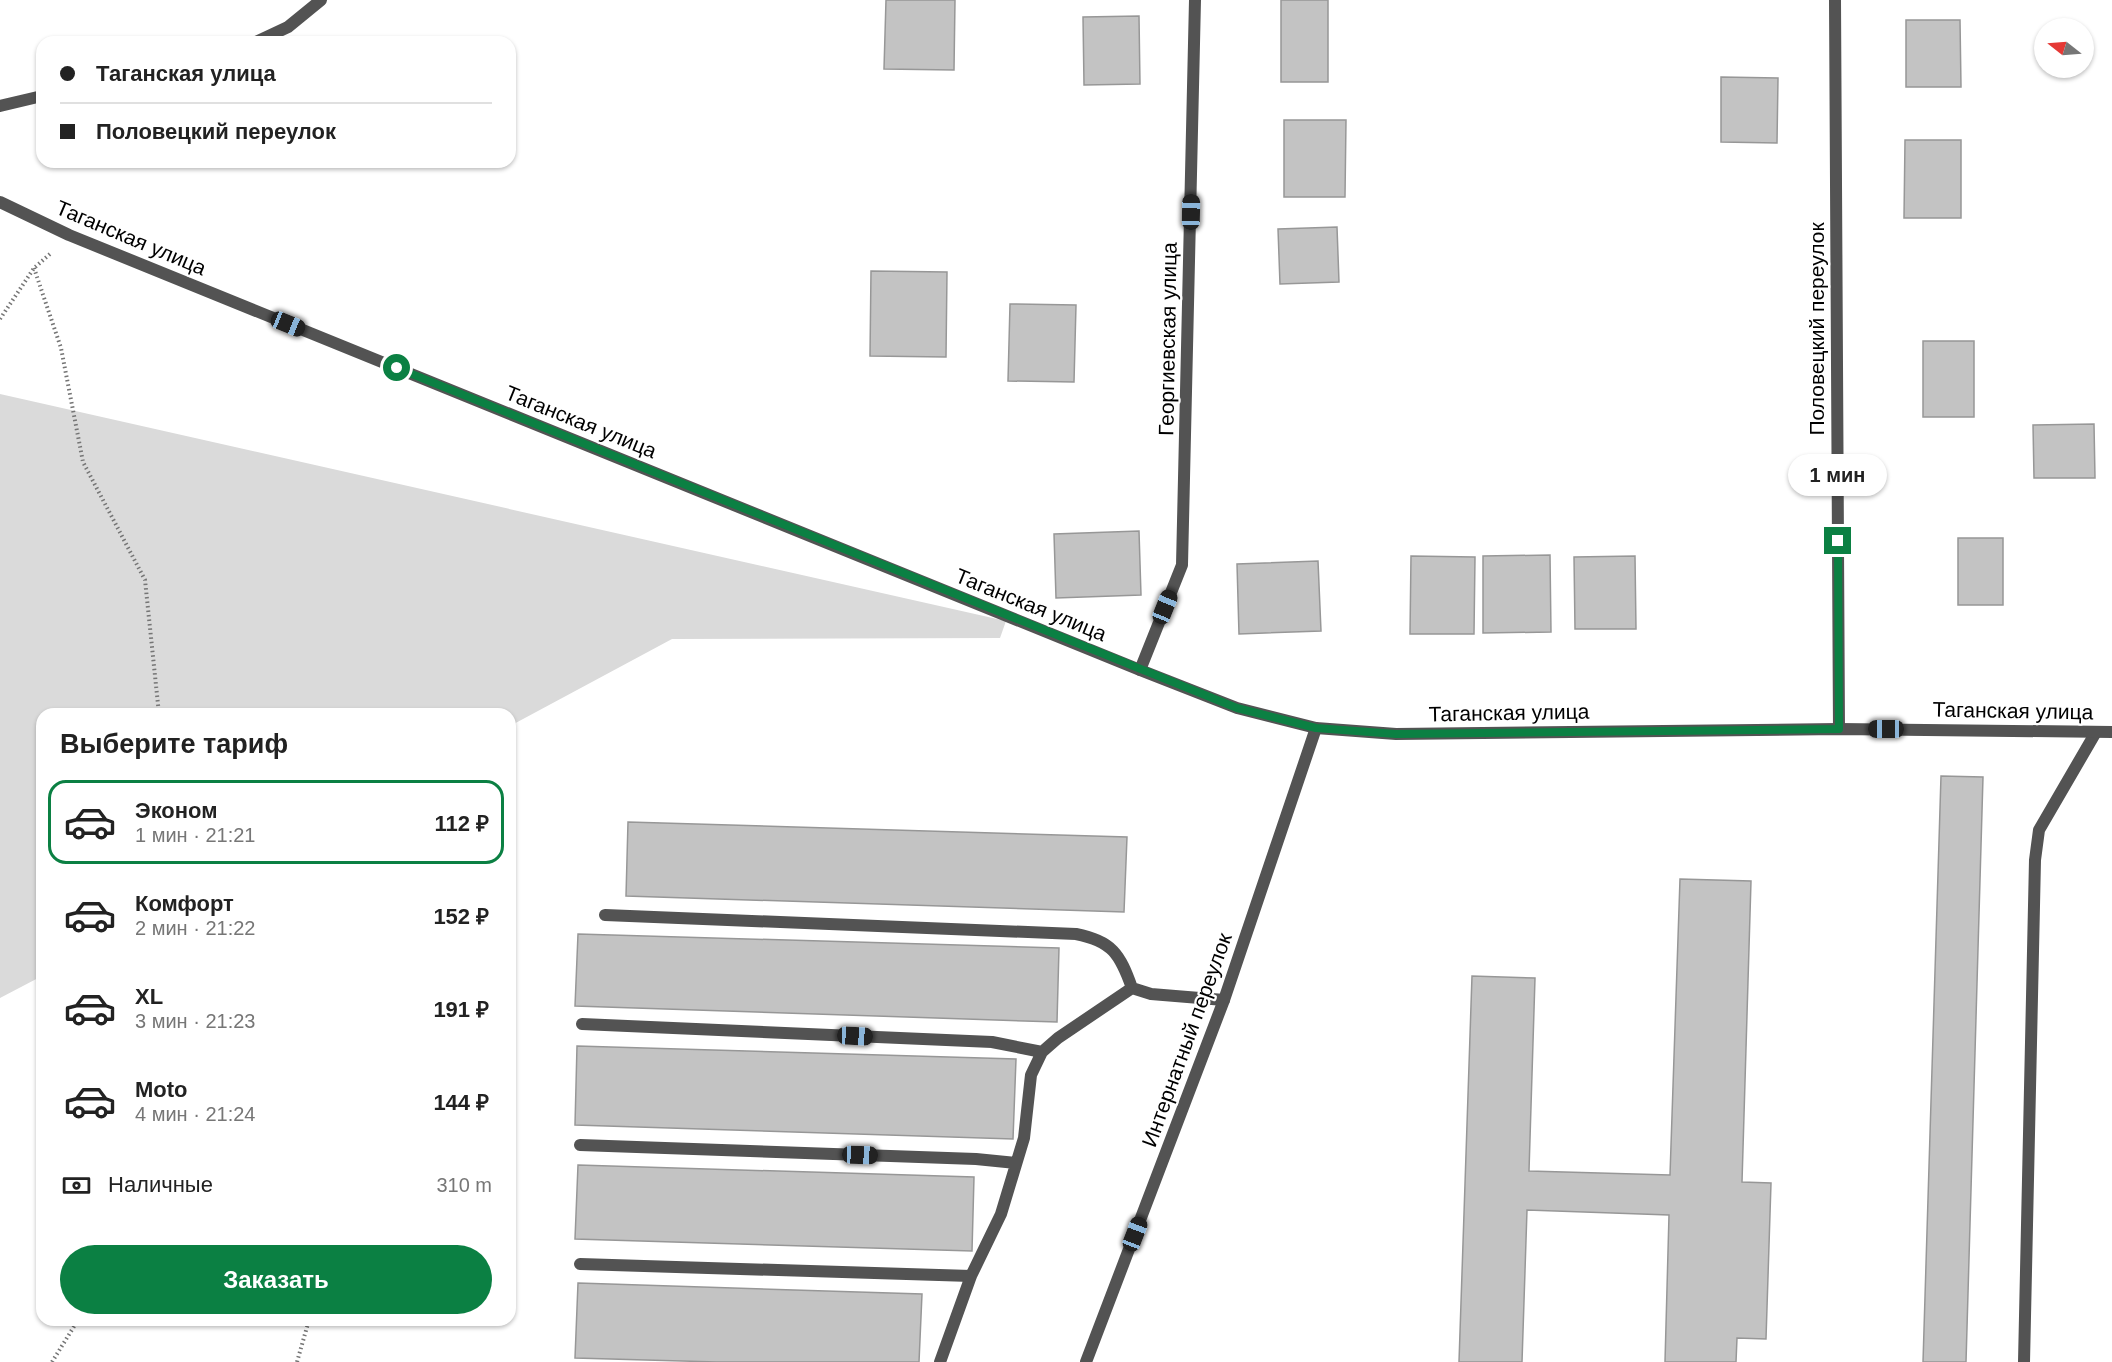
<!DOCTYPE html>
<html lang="ru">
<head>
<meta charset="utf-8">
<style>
	:root { --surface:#fff; --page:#f2f2f2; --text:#222; --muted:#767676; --line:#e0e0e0; --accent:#0b8043 }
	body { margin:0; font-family:Helvetica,sans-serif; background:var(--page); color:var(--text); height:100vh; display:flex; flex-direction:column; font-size:22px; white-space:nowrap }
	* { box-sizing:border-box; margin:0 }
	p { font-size:20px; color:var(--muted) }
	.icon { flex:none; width:33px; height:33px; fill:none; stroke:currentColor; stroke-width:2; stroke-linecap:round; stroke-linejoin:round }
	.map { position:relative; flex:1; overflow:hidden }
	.details { position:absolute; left:36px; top:708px; width:480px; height:618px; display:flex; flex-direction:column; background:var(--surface); border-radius:18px; box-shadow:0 2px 4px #0004 }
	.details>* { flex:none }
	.hud { position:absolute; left:36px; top:36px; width:480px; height:132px; border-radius:18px; box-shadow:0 2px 4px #0004; display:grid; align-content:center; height:132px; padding:0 24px; background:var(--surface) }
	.needle { width:39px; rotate:287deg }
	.tools { position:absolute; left:2034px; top:18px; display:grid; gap:12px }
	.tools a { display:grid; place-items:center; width:60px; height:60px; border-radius:50%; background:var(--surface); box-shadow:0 2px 4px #0004; font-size:30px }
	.end { position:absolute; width:27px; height:27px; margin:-14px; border:8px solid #0b8043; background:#fff; box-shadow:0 0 0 3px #fff }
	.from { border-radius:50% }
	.bubble { position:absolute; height:42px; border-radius:21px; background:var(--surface); box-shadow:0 2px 4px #0004; font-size:20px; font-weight:700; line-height:42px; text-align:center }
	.car { position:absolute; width:18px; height:36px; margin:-18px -9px; border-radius:8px; box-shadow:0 0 4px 2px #0007; background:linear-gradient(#222 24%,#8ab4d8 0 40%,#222 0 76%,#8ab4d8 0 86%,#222 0) }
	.hud b { display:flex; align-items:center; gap:21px; height:57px; font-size:22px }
	.hud b+b { border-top:2px solid var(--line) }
	.hud i { width:15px; height:15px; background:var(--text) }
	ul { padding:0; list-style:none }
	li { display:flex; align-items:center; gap:18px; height:84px; margin:0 12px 9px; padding:0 12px; border:3px solid transparent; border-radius:18px }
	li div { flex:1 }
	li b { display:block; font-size:22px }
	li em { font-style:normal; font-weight:700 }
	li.active { border-color:var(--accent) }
	li>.icon { width:54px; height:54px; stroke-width:1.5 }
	h2 { padding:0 24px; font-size:27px; line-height:72px }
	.pay { display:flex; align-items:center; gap:15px; height:66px; padding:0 24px; font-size:22px }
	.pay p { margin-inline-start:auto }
	.primary-button { display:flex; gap:12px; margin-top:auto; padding:12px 24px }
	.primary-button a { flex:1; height:69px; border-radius:36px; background:var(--accent); color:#fff; font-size:24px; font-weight:700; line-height:69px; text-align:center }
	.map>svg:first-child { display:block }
	.green { fill:#dadada }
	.building { fill:#c3c3c3; stroke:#979797; stroke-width:1.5 }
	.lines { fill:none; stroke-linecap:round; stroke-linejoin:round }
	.path { stroke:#757575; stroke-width:4; stroke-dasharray:1.5 3; stroke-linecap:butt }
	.service { stroke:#535353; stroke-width:12 }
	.minor { stroke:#535353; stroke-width:12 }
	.tertiary { stroke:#535353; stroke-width:12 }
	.route { stroke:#0b8043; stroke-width:8 }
	.labels { text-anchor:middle; stroke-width:4.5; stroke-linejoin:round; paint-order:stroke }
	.street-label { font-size:21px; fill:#000; stroke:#fff }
</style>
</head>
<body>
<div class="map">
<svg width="2112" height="1362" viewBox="0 0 2112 1362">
	<rect width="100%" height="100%" fill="#fff"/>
	<path class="green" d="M0,394L1006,621L1000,638L672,639L510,726V714H42V976L0,998Z"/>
	<path class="building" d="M886,0H955L954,70L884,69Z
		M1281,0H1328V82H1281Z
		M1139,16L1140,84L1084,85L1083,17Z
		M1906,20H1960L1961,87H1906Z
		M1721,77L1778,78L1777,143L1721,142Z
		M1284,120H1346L1345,197H1284Z
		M1905,140H1961V218H1904Z
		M1337,227L1339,282L1280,284L1278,229Z
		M871,271L947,272L946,357L870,356Z
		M1010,304L1076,305L1074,382L1008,381Z
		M1923,341H1974V417H1923Z
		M2094,424L2095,478H2034L2033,425Z
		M1139,531L1141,595L1056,598L1054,534Z
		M1958,538H2003V605H1958Z
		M1550,555L1551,632L1483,633V556Z
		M1411,556L1475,557L1474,634H1410Z
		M1635,556L1636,629H1575L1574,557Z
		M1318,561L1321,631L1239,634L1237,564Z
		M1941,776L1983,777L1966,1362H1923Z
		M628,822L1127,837L1124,912L626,896Z
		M1680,879L1751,881L1742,1182L1771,1183L1766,1339L1737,1338L1736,1362H1665L1669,1215L1527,1210L1522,1362H1459L1472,976L1535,978L1529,1171L1670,1175Z
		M578,934L1059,948L1057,1022L575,1006Z
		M577,1046L1016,1059L1013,1139L575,1125Z
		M578,1165L974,1177L972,1251L575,1239Z
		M578,1283L922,1294L919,1362H717L575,1358Z"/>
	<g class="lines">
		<path class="path" d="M34,268L61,348L83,462L145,580L159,714
			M0,319L34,268L51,253
			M52,1362L78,1320
			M297,1362L309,1320"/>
		<path class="service" d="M605,915L1076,934C1112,941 1120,954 1132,988L1151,994L1224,1000
			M582,1024L992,1042L1042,1052
			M580,1145L976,1159L1016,1163
			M580,1264L971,1276
			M940,1362L971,1276L1001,1214L1024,1138L1031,1075L1042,1052L1058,1038L1132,988"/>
		<path class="minor" d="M1835,0L1839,729
			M256,42L288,27L321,0
			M0,106L42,96
			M1140,670L1182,565L1195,0
			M1086,1362L1224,1000L1316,728
			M2024,1362L2035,860L2039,830L2096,732"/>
		<path class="tertiary" d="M0,202L69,235L1140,670L1237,708L1316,728L1396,734L1839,729L2112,732"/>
	</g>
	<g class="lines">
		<path class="route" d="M397,368L1237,708L1316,728L1396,734L1839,729L1838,541"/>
	</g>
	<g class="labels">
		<g class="street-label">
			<text transform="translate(131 238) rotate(23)" y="7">Таганская улица</text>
			<text transform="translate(1817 329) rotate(-90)" y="7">Половецкий переулок</text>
			<text transform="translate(1168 339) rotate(-89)" y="7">Георгиевская улица</text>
			<text transform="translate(581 422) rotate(22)" y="7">Таганская улица</text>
			<text transform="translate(1031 605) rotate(22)" y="7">Таганская улица</text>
			<text transform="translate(2013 711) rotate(1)" y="7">Таганская улица</text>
			<text transform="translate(1509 713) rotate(-1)" y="7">Таганская улица</text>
			<text transform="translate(1187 1040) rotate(-70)" y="7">Интернатный переулок</text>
		</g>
	</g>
</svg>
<div class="tools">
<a><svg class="needle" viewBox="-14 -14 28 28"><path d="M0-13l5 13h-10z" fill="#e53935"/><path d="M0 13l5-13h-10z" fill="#767676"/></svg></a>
</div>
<i class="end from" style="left:397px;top:368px"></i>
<i class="end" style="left:1838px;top:541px"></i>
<div class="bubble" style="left:1788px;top:454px;width:99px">1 мин</div>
<i class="car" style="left:1191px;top:212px;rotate:1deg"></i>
<i class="car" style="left:288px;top:324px;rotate:112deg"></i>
<i class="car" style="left:1165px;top:607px;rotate:22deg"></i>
<i class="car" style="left:1886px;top:729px;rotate:270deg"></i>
<i class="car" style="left:855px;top:1036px;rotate:93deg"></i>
<i class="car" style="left:860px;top:1155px;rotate:92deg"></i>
<i class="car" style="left:1135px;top:1234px;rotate:21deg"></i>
<div class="hud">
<b><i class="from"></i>Таганская улица</b>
<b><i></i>Половецкий переулок</b>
</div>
<section class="details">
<h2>Выберите тариф</h2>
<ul>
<li class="active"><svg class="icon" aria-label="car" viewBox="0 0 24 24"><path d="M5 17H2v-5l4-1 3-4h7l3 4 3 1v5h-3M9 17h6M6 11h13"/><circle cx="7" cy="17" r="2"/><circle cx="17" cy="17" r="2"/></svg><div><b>Эконом</b><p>1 мин · 21:21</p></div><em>112 ₽</em></li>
<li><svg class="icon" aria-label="car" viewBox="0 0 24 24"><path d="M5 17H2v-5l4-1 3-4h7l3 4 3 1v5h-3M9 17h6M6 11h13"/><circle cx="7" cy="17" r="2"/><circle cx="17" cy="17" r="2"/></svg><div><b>Комфорт</b><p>2 мин · 21:22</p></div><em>152 ₽</em></li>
<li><svg class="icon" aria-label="car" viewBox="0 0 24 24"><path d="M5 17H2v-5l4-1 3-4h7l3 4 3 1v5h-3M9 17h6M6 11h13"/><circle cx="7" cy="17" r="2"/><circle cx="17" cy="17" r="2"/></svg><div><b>XL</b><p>3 мин · 21:23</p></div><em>191 ₽</em></li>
<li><svg class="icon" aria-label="car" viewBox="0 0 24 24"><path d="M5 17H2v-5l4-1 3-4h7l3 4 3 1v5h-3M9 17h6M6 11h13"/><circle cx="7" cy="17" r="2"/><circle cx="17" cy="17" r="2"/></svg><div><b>Moto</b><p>4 мин · 21:24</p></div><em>144 ₽</em></li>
</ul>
<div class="pay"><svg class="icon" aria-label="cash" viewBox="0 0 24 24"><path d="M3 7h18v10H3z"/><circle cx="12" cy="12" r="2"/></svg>Наличные<p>310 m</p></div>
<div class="primary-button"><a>Заказать</a></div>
</section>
</div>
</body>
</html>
